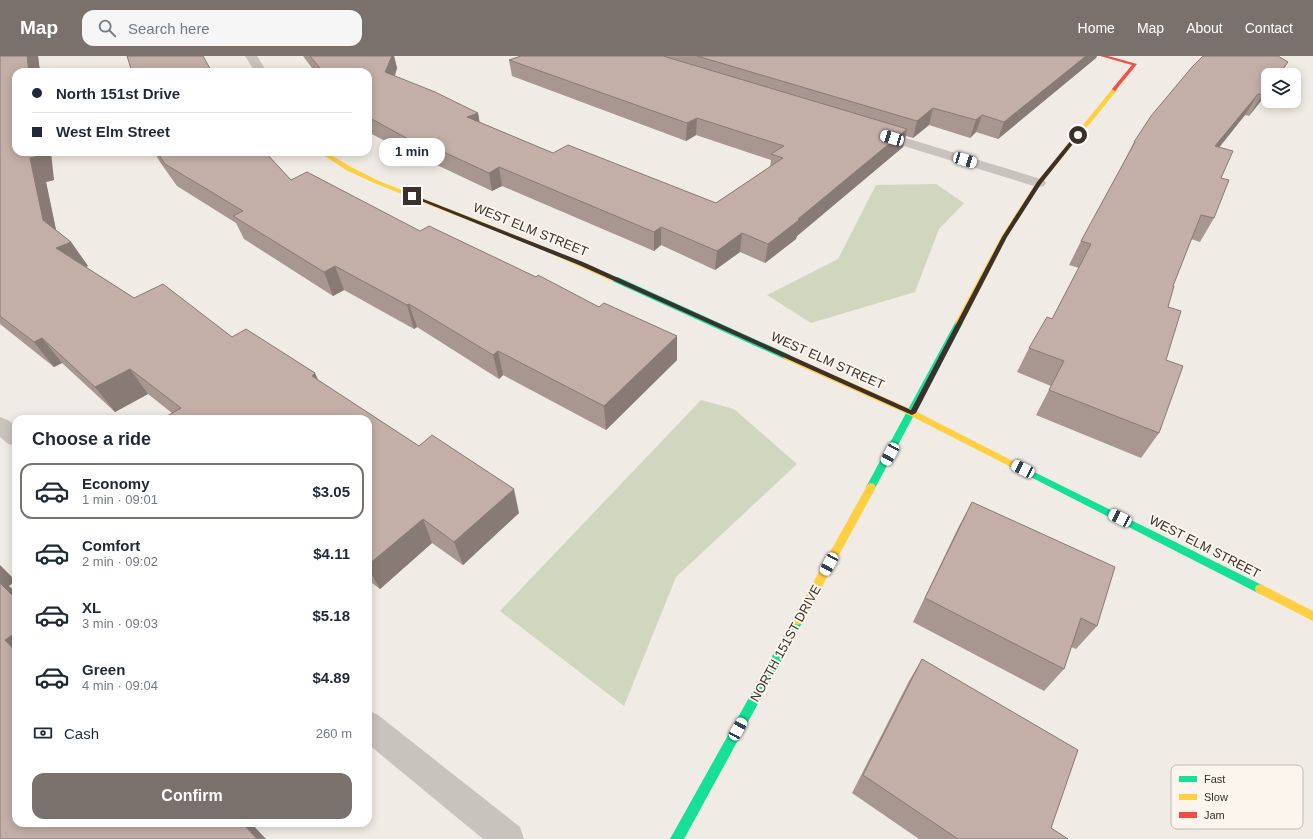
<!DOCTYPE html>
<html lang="en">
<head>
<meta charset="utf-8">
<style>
	:root { --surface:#fff; --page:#f6f6f7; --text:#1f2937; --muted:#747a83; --line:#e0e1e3; --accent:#7a716c }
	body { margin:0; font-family:Helvetica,sans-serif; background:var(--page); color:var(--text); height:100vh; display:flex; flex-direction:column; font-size:15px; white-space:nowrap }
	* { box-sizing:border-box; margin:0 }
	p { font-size:13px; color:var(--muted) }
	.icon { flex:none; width:22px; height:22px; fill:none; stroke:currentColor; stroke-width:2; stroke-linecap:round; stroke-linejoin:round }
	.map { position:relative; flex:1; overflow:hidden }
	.details { position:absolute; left:12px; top:359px; width:360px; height:412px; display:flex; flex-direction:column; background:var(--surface); border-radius:12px; box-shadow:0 2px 10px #0003 }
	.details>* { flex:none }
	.hud { position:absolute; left:12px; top:12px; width:360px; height:88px; border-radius:12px; box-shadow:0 2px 10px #0003; display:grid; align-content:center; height:88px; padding:0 20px; background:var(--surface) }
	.controls { position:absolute; left:1261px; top:12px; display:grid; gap:8px }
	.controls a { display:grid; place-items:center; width:40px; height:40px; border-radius:8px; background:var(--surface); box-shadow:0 2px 10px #0003; font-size:20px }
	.end { position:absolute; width:18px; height:18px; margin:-9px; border:5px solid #3b302b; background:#fff; box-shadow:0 0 0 2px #fff }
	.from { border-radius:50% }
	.bubble { position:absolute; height:28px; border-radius:12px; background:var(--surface); box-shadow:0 2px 10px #0003; font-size:13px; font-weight:800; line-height:28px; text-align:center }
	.car { position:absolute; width:12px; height:24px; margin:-12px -6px; border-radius:5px; box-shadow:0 0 3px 1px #0007; background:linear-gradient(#fff 24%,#345 0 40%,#fff 0 76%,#345 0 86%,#fff 0) }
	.hud b { display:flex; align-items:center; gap:14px; height:38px; font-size:15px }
	.hud b+b { border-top:1px solid var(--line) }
	.hud i { width:10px; height:10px; background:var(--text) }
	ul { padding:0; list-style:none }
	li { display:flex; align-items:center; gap:12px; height:56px; margin:0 8px 6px; padding:0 12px; border:2px solid transparent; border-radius:12px }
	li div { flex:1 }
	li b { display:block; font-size:15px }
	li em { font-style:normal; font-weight:800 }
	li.active { border-color:var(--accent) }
	li>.icon { width:36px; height:36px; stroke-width:1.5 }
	h2 { padding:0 20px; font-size:18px; line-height:48px }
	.pay { display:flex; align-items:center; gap:10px; height:44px; padding:0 20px; font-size:15px }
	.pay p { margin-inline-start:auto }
	.action { display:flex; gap:8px; margin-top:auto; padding:8px 20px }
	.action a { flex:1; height:46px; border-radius:12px; background:var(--accent); color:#fff; font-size:16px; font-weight:800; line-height:46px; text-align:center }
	header { display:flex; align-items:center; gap:24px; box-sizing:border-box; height:56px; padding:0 20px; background:var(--accent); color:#fff }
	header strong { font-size:19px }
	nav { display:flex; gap:22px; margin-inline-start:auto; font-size:14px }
	.search { width:280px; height:36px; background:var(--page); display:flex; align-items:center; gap:10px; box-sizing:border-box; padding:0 14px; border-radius:12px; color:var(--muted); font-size:15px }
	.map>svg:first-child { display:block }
	.green { fill:#d1d6bf }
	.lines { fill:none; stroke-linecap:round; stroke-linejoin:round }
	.street { fill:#c9c3be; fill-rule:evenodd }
	.fast { fill:#16e098; fill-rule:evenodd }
	.slow { fill:#ffcf43; fill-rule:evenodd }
	.jam { fill:#f24e42; fill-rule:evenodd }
	.wall { fill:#a89690 }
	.shaded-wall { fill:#887a75 }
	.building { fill:#c3afa7; stroke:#887a75 }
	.route { fill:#3b302b }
	.labels { text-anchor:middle; stroke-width:4; stroke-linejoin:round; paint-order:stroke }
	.street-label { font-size:13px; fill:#3b302b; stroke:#fbf5ee }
	.key { fill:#fbf5ee; stroke:#c1bab4; stroke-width:1 }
	.key-label { font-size:11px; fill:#3b302b }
</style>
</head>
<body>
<header>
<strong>Map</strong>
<div class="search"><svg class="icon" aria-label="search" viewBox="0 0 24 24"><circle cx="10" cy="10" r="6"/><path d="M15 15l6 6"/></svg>Search here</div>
<nav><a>Home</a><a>Map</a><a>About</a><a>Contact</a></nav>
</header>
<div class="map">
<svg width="1313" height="783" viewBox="0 0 1313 783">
	<rect width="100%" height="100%" fill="#f0ebe5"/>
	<path class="green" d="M936,128L964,147L939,173L915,236L811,267L767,239L838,203L876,129Z
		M701,344L734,353L797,408L676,521L624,650L500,555Z"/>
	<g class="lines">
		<path class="street" d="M245,0H257L267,16H255Z
			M876,73L1044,124L1046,127L1044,130L1039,131L1034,130L871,80L869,77L871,74Z
			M0,361L8,364L16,370V390L8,388L0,381Z
			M368,654L378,659L520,771L524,783H483L368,688Z"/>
		<path class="fast" d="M612,221H618L790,299L791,301L787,304L784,303L612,225Z
			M956,265H959L963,267L874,434H868L866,431Z
			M1012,405L1264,530L1265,533L1264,536L1260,538L1256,536L1009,410L1007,408L1009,406Z
			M798,559L802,561L803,564L802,567L684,783H670L794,561Z"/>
		<path class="slow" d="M1113,32L1118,33L1041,128L1007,181L963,267L959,269H956L955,267L1001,181L1036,127Z
			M319,96H326L351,111L379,125L550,193L619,223L615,225H612L545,195L374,127L346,114Z
			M787,298L915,355L1015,406L1017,408L1015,410H1009L909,359L784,303L783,301L784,299Z
			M871,427L874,428L876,431L802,567L798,569L794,567L793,564L794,561L868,428Z
			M1260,528L1313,555V565L1256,536L1255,533L1256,530Z"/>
		<path class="jam" d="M1100,0H1108L1137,8L1115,35L1112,33L1132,9Z"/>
	</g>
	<path class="wall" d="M0,0H38L40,16H16L54,124L46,126L56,174L71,186L88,210L86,211L134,242L232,281L318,324L519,457L463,509L432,487L380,533L368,524V363L172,357L148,338L115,356L62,307L54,311L0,268Z
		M303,0H394L397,12L395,20L478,57L479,66L553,97L716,147L770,111L771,104L696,79L686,85L512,20L509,4L521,0H1097L1096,2L998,83L976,76L970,82L929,69L913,82L906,80L903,91L797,180L796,183L765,207L740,196L715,214L661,189L654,195L502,130L492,135L420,101L417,102L368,76V16H315Z
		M1268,19V36L1249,60L1245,59L1219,91L1221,122L1214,162L1200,186L1191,183L1173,230L1168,251L1166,304L1159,377L1141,402L1036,359L1051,330L1017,316L1029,292L1052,263L1079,212L1069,209L1081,185L1123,108L1134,86Z
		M154,96H265L291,124L420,175L599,251L677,280V304L606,374L503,319L499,323L417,271L414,273L344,234L333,240L244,183L236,167L177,130L160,106Z
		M972,446L1097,570L1076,593L1071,591L1064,613L1044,635L913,566L958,472Z
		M922,603L1051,772L1068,783H919L852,737L909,625Z"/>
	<path class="shaded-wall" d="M27,0H38L40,16H29Z
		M392,0H394L397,12L390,33L385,16Z
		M1086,0H1097L1096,2L998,83L1004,66Z
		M1288,6L1280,19H1278Z
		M1268,31V36L1249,60L1262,39Z
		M1258,38L1245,59L1202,113L1215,90Z
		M933,52L929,69L913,82L917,65Z
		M478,57L481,74L467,61Z
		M982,59L976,76L970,82L976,64Z
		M697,62L696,79L686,85L687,67Z
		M907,73L903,91L797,180L796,183L765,207L768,188Z
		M416,83L420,101L417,102L412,85Z
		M38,96H51L54,124L46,126L59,188L43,164L30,102Z
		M499,111L502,130L492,135L489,117Z
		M661,171V189L654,195V176Z
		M742,177L740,196L715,214L717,195Z
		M71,186L88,210L73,216L56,192Z
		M335,210L344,234L333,240L324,216Z
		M409,248L417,271L414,273L407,249Z
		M677,280V304L606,374L604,350Z
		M42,282L62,307L54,311L34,286Z
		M498,295L503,319L499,323L493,299Z
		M130,313L148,338L115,356L95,331Z
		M315,317L327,343L312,320Z
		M514,433L519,457L463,509L454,486Z
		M423,463L432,487L380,533L368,512V509Z
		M0,509L16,525L9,530L16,536V543L0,527Z
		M16,576V596L5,584Z
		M242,767H251L266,783H257Z"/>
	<path class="building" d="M0,0H27L29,16H16V96H38L39,100L30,102L43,164L71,186L56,192L134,242L163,228L232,281L246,273L315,317L312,320L419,390L432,379L514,433L454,486L423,463L368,509V363H162L181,352L130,313L95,331L42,282L34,286L0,260Z
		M127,0H203L212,16H132Z
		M310,0H392L385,16L435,36L478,57L467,61L553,97L568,89L716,147L783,102L771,98L784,90L697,62L687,67L509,4L521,0H663L907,73L798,163L799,164L768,188L742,177L717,195L661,171L654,176L499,111L489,117L416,83L412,85L368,61V16H323Z
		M697,0H1086L1004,66L982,59L976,64L933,52L917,65Z
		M1203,0H1278L1288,6L1278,19H1268V31L1262,39L1258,38L1215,90L1233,95L1221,122L1229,124L1214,162L1201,159L1173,230H1174L1168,251L1181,255L1166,304L1183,310L1159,377L1049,334L1064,305L1029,292L1047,261L1052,263L1091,188L1081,185L1135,86H1134L1151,60L1192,11Z
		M157,96H265L291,124L307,116L420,175L429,170L536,221L538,219L599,251L604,247L677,280L604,350L498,295L493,299L409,248L407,249L335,210L324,216L233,160L243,155L165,108Z
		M972,446L1115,511L1097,570L1081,562L1064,613L925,542Z
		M0,527L16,543V576L5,584L16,596V767H242L257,783H0Z
		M922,603L1078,694L1051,772L1068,783H958L863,719Z"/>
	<path class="route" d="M1076,78L1080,79L1041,128L1007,181L916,357L912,359L579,209L409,140L413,139L583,206L911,354L1002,181L1037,126Z"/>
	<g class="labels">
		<g class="street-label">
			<text transform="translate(531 173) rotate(22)" y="5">WEST ELM STREET</text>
			<text transform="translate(828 304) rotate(24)" y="5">WEST ELM STREET</text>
			<text transform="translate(1205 490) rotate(27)" y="5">WEST ELM STREET</text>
			<text transform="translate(785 587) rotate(-61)" y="5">NORTH 151ST DRIVE</text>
		</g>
	</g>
	<rect x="1171" y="709" width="132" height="64" rx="6" class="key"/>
	<rect x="1179" y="720" width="18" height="6" fill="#16e098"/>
	<rect x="1179" y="738" width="18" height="6" fill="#ffcf43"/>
	<rect x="1179" y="756" width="18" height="6" fill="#f24e42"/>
	<g class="key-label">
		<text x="1204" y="727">Fast</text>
		<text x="1204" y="745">Slow</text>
		<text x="1204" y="763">Jam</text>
	</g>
</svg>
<div class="controls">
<a><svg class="icon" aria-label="layers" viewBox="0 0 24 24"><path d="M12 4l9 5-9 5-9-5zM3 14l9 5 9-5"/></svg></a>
</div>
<i class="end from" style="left:1078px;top:79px"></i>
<i class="end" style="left:412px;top:140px"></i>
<div class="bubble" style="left:379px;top:82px;width:66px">1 min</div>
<i class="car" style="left:892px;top:82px;rotate:287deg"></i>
<i class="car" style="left:965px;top:104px;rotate:107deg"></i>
<i class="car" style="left:890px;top:398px;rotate:209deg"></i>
<i class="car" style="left:1023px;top:413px;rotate:297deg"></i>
<i class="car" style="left:1120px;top:462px;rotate:297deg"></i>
<i class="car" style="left:829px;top:508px;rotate:209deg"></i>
<i class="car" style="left:738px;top:673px;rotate:29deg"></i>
<div class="hud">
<b><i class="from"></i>North 151st Drive</b>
<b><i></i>West Elm Street</b>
</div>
<section class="details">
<h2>Choose a ride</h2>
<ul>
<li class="active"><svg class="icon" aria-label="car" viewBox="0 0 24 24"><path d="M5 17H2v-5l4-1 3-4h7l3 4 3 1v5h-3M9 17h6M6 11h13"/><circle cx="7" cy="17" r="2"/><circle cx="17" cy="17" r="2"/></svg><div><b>Economy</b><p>1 min · 09:01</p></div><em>$3.05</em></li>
<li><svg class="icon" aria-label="car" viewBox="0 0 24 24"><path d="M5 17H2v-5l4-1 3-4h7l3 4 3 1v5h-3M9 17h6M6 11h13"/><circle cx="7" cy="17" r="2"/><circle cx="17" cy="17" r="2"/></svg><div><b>Comfort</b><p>2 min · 09:02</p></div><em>$4.11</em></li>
<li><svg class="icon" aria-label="car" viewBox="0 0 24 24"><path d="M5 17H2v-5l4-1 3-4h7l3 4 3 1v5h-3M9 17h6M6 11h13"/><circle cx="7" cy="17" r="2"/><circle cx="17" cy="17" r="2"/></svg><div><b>XL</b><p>3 min · 09:03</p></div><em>$5.18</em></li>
<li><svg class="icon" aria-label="car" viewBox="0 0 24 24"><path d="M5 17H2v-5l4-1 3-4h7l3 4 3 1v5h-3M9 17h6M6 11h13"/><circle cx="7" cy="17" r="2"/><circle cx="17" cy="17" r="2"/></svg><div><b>Green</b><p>4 min · 09:04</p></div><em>$4.89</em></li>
</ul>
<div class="pay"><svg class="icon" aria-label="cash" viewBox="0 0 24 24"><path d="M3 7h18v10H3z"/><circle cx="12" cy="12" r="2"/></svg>Cash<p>260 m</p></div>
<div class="action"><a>Confirm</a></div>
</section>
</div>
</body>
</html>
